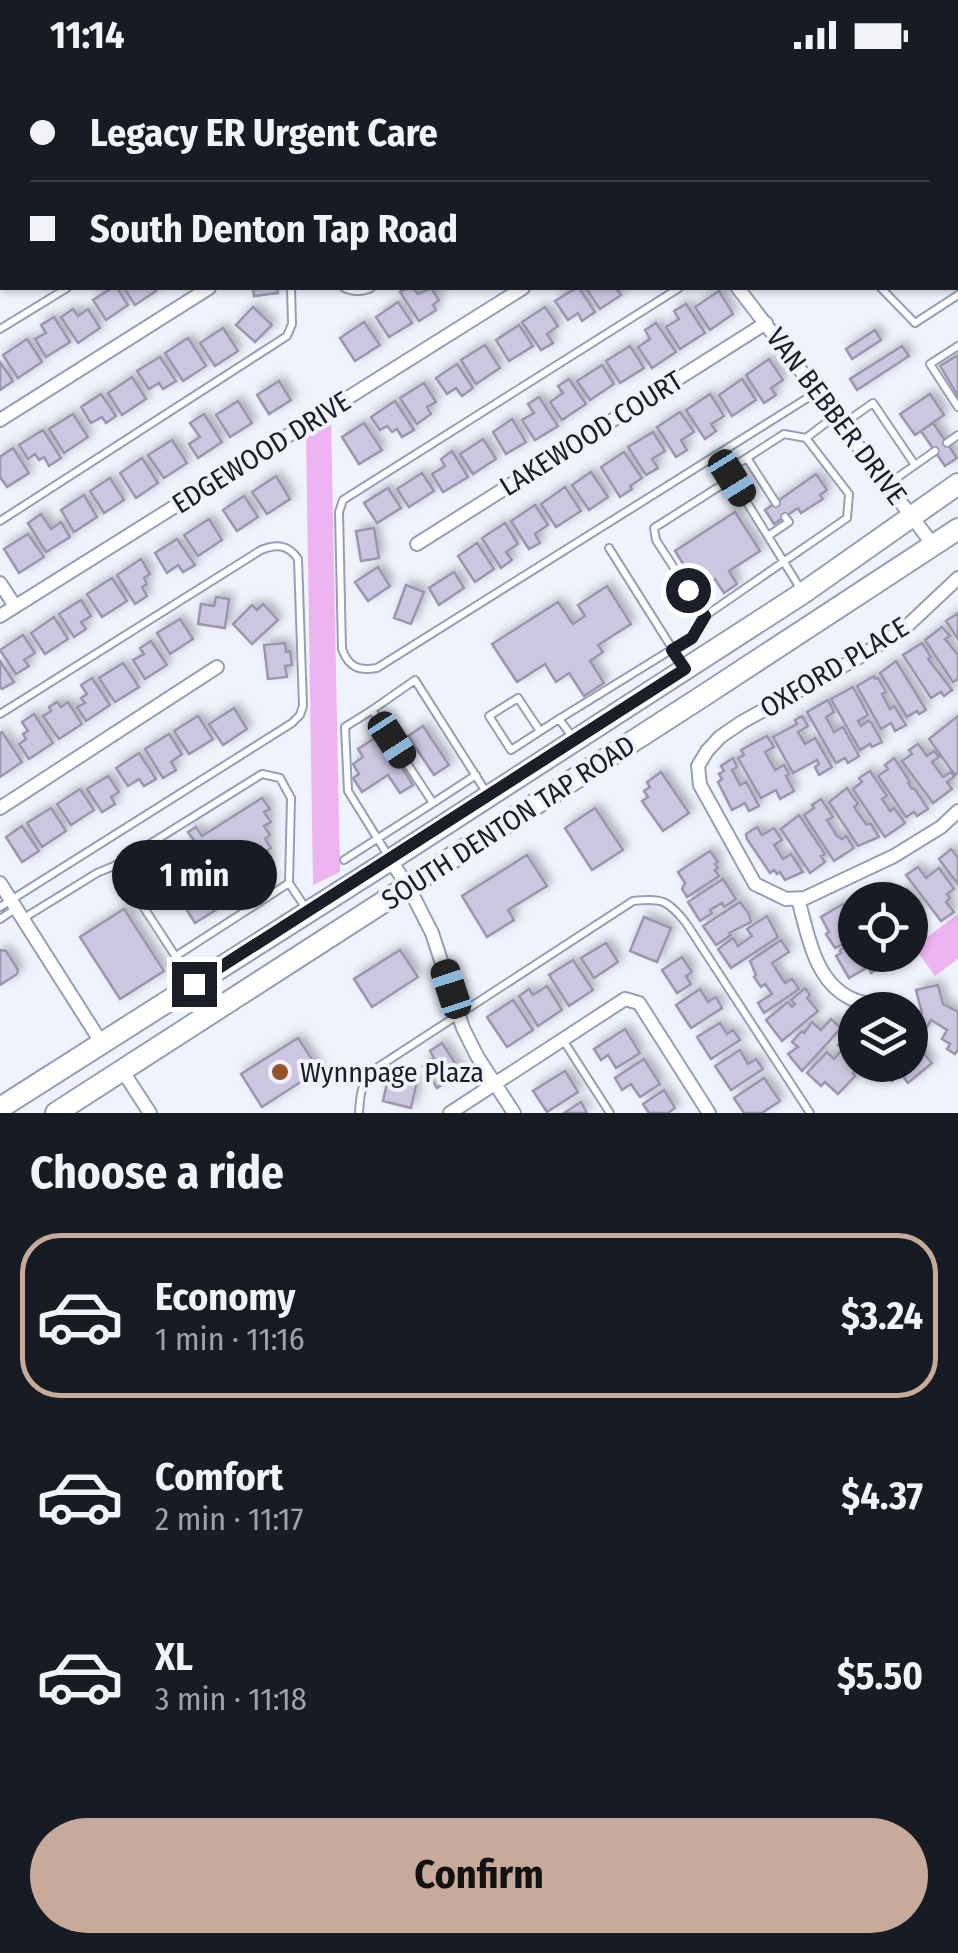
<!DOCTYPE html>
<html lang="en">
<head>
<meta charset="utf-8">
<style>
	:root { --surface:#171b24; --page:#20242c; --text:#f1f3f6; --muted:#9ea1a6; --line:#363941; --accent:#c8aa9a }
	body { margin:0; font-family:"Fira Sans Condensed",sans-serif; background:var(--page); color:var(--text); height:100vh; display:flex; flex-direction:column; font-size:38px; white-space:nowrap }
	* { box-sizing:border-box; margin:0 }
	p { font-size:32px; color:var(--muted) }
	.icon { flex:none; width:55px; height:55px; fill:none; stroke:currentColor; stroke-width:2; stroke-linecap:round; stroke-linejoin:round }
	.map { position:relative; height:1043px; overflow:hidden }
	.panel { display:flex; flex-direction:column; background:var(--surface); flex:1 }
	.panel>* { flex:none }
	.hud { position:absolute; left:0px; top:0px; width:960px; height:220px; box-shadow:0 2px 8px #0004; display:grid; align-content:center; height:220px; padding:0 30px; background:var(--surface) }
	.tools { position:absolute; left:838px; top:812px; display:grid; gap:20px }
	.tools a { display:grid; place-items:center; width:90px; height:90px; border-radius:50%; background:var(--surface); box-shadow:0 2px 8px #0004; font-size:50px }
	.end { position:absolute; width:45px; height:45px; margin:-22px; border:12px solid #1b1e27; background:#fff; box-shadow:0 0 0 5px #fff }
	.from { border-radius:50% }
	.bubble { position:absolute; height:70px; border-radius:35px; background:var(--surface); box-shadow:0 2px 8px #0004; font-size:32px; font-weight:700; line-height:70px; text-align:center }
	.car { position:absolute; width:30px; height:60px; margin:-30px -15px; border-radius:12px; box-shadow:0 0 8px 2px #0007; background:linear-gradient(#222 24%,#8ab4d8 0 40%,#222 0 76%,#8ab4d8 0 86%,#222 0) }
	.hud b { display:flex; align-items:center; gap:35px; height:95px; font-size:38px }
	.hud b+b { border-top:2px solid var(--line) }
	.hud i { width:25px; height:25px; background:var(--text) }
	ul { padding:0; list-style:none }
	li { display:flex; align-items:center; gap:30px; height:165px; margin:0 20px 15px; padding:0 10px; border:5px solid transparent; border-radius:40px }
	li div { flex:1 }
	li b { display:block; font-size:38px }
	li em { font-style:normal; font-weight:700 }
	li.selected { border-color:var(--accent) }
	li>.icon { width:90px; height:90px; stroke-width:1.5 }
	h2 { padding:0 30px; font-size:45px; line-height:120px }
	.action { display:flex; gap:20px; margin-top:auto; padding:20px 30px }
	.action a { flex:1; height:115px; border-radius:60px; background:var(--accent); color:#111; font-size:40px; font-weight:700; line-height:115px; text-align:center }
	.status { display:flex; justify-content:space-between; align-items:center; height:70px; padding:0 50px; background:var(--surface); direction:ltr }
	.status svg { height:28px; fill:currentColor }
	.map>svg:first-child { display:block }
	.green { fill:#eeb3f1 }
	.building { fill:#cdc6e0; stroke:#9b95ae; stroke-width:2.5; filter:url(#shadow) }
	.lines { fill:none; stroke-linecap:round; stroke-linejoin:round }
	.service-casing { stroke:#969fb7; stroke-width:10 }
	.minor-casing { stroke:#969fb7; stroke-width:16 }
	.tertiary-casing { stroke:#969fb7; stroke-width:19 }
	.primary-casing { stroke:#969fb7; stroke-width:24 }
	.service { stroke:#fff; stroke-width:6 }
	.minor { stroke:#fff; stroke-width:12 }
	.tertiary { stroke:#fff; stroke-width:15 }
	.primary { stroke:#fff; stroke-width:20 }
	.route { stroke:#1b1e27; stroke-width:12 }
	.poi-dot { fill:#975129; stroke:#eff3fd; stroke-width:4 }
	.labels { text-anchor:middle; stroke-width:8; stroke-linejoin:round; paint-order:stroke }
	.street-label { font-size:28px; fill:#1b1e27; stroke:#eff3fd }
	.poi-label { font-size:28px; fill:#1b1e27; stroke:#eff3fd; text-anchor:start }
</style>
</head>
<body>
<div class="status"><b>11:14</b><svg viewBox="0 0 49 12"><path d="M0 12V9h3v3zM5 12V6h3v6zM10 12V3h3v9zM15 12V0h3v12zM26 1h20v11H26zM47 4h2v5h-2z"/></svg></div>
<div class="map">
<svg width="958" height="1043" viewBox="0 0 958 1043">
	<defs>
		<filter id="shadow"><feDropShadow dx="4.5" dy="-4.5" stdDeviation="5" flood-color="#0004"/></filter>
	</defs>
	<rect width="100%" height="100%" fill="#eff3fd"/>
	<path class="green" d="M331,348L340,802L313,815L306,363Z
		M958,844V889L935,906L914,877Z"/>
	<path class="building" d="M895,0H932L934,2H891Z
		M112,218H117L128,235L106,250L93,230Z
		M124,218H154L156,221L135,235Z
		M253,218H277L278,223L254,226Z
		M407,218H413L418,224L431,218L439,230L433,235L436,240L419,251L400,222Z
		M576,218H579L595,242L582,251L578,243L568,250L555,231Z
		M586,218H616L621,225L600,239Z
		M719,221L733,244L710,260L695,237Z
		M398,232L412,253L389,267L376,247Z
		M686,234L705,263L680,279L666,257L679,249L674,241Z
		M253,237L272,255L255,272L236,255Z
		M545,237L558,256L547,264L553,273L541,280L522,252Z
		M73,239L78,246L88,239L100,258L78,273L61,247Z
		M54,247L70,272L46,287L35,269L46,263L41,255Z
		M364,252L380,275L355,291L340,268Z
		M656,253L676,282L652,298L638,277L650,269L645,260Z
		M519,255L533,276L509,291L496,270Z
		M223,258L238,281L215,296L200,273Z
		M875,260L881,270L852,289L846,279Z
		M188,268L206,296L183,311L165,283Z
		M27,269L42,292L18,308L3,285Z
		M485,275L500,298L476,314L461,290Z
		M630,276L644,298L620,313L606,291Z
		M902,276L909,286L857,320L850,309Z
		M958,285V326L940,296Z
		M160,287L176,311L163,319L159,313L149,319L137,301Z
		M769,289L783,310L771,318L776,325L764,333L746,305Z
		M0,292L13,311L0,320Z
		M457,294L473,318L462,326L456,318L447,324L436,308Z
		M602,295L614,314L590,330L577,311Z
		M132,307L146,329L122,345L108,323Z
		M569,309L586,334L562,350L550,332L563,323L558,316Z
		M742,309L756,330L732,346L719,325Z
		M279,311L291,330L269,344L257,325Z
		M424,313L436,332L427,337L431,344L417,354L400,328Z
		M101,324L116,346L106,353L102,347L91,353L81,337Z
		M710,324L724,346L711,354L716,361L705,369L686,340Z
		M930,324L944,345L915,365L900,344Z
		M539,327L558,356L535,370L522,350L534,343L528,334Z
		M238,331L252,353L230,367L216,345Z
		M395,331L414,360L402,367L397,359L392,362L387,356L380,360L371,347Z
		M680,342L694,362L681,370L687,380L676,387L657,357Z
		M73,344L88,367L64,383L49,359Z
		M204,344L222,372L198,388L189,374L200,367L190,353Z
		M512,349L526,372L506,384L493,362Z
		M364,353L382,380L359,394L342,367Z
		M933,353L957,388L945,396L921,361Z
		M43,360L61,388L49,396L44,387L39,390L35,384L28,389L19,375Z
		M653,362L665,381L652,389L658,398L646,405L628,377Z
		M483,369L496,389L473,404L460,384Z
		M172,370L187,393L164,408L148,385Z
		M13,378L29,403L7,417L0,407V387Z
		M452,381L468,407L443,422L432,404L445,396L441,389Z
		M624,382L642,408L630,416L632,419L620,427L601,397Z
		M142,388L158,413L136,428L120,403Z
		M591,402L608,427L589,440L572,415Z
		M422,403L434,421L409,437L397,419Z
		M816,404L827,420L820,425L823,429L801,443L798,438L774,454L765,440Z
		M276,406L290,429L267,444L252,422Z
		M110,408L124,430L104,443L90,421Z
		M565,417L581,441L556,457L541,434Z
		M388,418L401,438L377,453L364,433Z
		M84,425L97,447L74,462L61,440Z
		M244,426L258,447L237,461L223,440Z
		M535,435L548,455L535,464L540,473L529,479L511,451Z
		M735,442L760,481L729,501L737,514L724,523L715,509L699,519L675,481Z
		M41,444L51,459L61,452L70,467L46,482L28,453Z
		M209,449L222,470L198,486L184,465Z
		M505,453L518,474L506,482L512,490L501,498L482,468Z
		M374,458L379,488L361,491L356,461Z
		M28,464L44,487L19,503L4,479Z
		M177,469L195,495L183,502L178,495L167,503L155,483Z
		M477,473L494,499L475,512L458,486Z
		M141,489L150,504L144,508L147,514L142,517L147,526L135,534L117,505Z
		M378,497L390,516L368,531L355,512Z
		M454,502L464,518L439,535L429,518Z
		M112,508L127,531L102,547L87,524Z
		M406,515L424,522L411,554L394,548Z
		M607,516L631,554L598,575L603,582L590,591L604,613L584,626L569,603L556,612L545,594L517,612L492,574L558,532L573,554L585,546L578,535Z
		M216,527L229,529L225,558L198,554L201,534L214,536Z
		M81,530L91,546L81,552L86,559L74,567L59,544Z
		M263,534L278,550L252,574L233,554L252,535L257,540Z
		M958,543V569L946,551Z
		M54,547L68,569L45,584L31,563Z
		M180,549L193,569L170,584L157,563Z
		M942,557L950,566L945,569L958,585V609L953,612L925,570Z
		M23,565L35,583L24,590L29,596L16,604L0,580Z
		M151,571L167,595L145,609L133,590L144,584L140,578Z
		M285,573L286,582L290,581L292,595L285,596L287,607L268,609L264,575Z
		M922,573L931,587L928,589L952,620L944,626L941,622L931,628L903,585Z
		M0,591L14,612L2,619L0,617Z
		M896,591L926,640L919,644L917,641L907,647L880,603Z
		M123,593L139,617L115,632L99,608Z
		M874,606L875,609L878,608L886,622L882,624L890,639L894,636L906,655L895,661L891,653L881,659L857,616Z
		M92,608L110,635L86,651L77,637L85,633L81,628L87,624L81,615Z
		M853,617L868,645L858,651L861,656L868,651L871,652L882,672L872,677L870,674L860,680L831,629Z
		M828,630L834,642L826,647L834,662L843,657L859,686L848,693L845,688L836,693L807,642Z
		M57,632L61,637L68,632L82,654L59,669L43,646L51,641L49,637Z
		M234,638L247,659L223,675L209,654Z
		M34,644L53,673L29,689L19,674L26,669L23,664L28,661L22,652Z
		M198,646L213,669L189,684L174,661Z
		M802,646L808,656L798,662L805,674L815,668L832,697L819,705L815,697L819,694L817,690L793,703L773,667L797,654L795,650Z
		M958,646V702L955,705L929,669Z
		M423,656L449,695L434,705L408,666Z
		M2,662L22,692L0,707V663Z
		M169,664L182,684L171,692L176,700L163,708L145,679Z
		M381,664L413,715L400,723L388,705L362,722L353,708L359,704L353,694L363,687L358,679Z
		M767,666L774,677L765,682L775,700L784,695L789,704L786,706L794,721L780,729L776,720L761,728L738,688L744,685L741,680Z
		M918,674L927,686L934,681L939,687L932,692L943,707L951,702L954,707L947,712L952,719L933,733L902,691L912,684L909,680Z
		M139,683L156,709L144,716L139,709L128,716L116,698Z
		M733,688L737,697L732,700L740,715L746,712L759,736L749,741L745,733L732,740L718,712L722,709L719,704L724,701L721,696Z
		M894,688L910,712L908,713L912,719L914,718L928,739L917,746L914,742L906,747L878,706L888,699L885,695Z
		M870,701L887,726L882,729L890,741L894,738L905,753L885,767L853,719L862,712L859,708Z
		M661,702L689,743L663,761L642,731L648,727L644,721L650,717L647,712Z
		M108,706L119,722L111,727L115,734L102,742L87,719Z
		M847,718L858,734L854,737L866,754H871L879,767L858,776L829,732Z
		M80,719L94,740L71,755L57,734Z
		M262,728L270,739L264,742L271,752L264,756L270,765L265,769L271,778L265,782L271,791L235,814L241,824L195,853L158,795L195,772L188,762L196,757L202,766Z
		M821,729L833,747L827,750L837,766L842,769L846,766L854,778L834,791L804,745L814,738L812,735Z
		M51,738L66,761L42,777L27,753Z
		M595,738L623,780L592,800L565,758Z
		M799,745L825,784L821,786L825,792L810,803L781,759Z
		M22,756L39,781L22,792L6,767Z
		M757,757L762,765L774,758L782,770L774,775L783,789L791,784L803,802L785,810L780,802L777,804L774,800L770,803L747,769L746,764Z
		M951,779L958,788V814L939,789Z
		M710,781L718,792L715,794L718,798L715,800L719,806L687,827L682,819L685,813L678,802Z
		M527,785L547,816L508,840L514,850L487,867L462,826Z
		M918,797L926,808L939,798L954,819L947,824L950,828L946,832L954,842L941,851L906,805Z
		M723,809L736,829L724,837L722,833L710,840L712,843L700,851L688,832Z
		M885,818L894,829L907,819L922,839L915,845L918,849L914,852L921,863L910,871V830H877L874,826Z
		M740,832L749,844L751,852L729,863L731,865L716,875L703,856Z
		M855,832V858L854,856L842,863L847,872L835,878L826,864L829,862L821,847L843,834L845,838Z
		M124,839L164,901L120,929L80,867Z
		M767,846L778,867L731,898L718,879L733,868L738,876L752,866L747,859Z
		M644,847L671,858L657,892L630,881Z
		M781,870L789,882L772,893L785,913L792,909L799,919L764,943L758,933L772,924L765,914L761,917L754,907L756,905L750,891Z
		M855,871V885H895L897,888L871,903L868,897L849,908L836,886L841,883L840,880Z
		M606,873L618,892L594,908L581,888Z
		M0,880L6,881L18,900L17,904L0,915Z
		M400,880L418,907L372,937L354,909Z
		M682,887L692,902L686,906L691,914L677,923L662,900Z
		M573,890L593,920L569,936L549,905Z
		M938,915L943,934L958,942V979L955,984L947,979L950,974L942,969L947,960L931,950L925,960L915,955L922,943L916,920Z
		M547,916L562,940L538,956L519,926L529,919L533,925Z
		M805,918L810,925L807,928L818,941L782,971L766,950L788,932L792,937L795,934L791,930Z
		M700,919L708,932L716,927L722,938L691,958L676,935Z
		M513,930L533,960L507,977L487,947Z
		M831,949L841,958L802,1001L788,984L798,977L792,972L802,961L804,963L812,952L821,960Z
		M720,953L727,964L733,960L740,970L711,989L697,967Z
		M625,959L640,983L616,998L608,985L601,990L594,979Z
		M848,964L855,971L853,980L855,982V995L859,996L853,1003L855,1006L838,1024L825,1012L821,1016L807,1003L827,982L834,989L843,979L838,975Z
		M298,968L319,1000L262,1037L241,1004Z
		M442,973L461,1002L437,1018L423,996L434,988L430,981Z
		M919,978L932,993L908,1013L901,1004L892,1011L881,998L885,995H910V985Z
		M740,980L748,994L756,989L763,999L731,1020L715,996Z
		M644,989L660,1014L640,1027L631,1014L622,1020L615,1008Z
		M565,1001L578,1022L547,1042L533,1021Z
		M389,1004L417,1011L411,1038L383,1031Z
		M764,1008L780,1031L762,1043H744L734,1028Z
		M664,1020L675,1038L668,1043H649L643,1034Z
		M581,1032L587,1043H564Z"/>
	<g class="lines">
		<defs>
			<path id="service" d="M148,0L149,2
				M632,0L634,2
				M944,0L945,2
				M407,2L411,0
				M958,24V25
				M958,154V153
				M344,218C354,222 361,222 371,218
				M679,218L343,430L339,442L342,579C349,598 359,601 377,598L817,322
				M881,218L915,253L958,225
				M0,259L67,218
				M958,276L930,294L958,337
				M843,354L873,333L915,395
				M947,373L958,365
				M747,388L776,433
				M888,414L935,381
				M0,451L287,266L292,254L291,218
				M768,466L789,452L785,447
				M609,478L682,594
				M800,518L730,405L731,398L784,364L806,368L835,346
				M705,546L656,470L654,458L731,409
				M372,640L345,657L348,721L389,787
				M0,644L261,480C276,474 288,474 298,489L303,636L300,645L292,653L0,837
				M540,661L518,628L489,646L511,680L559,649
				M574,669L559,649L692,567L705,546L847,448L849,424L806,368
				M433,733L476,705
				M344,790L433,733L372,640L415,610L488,725
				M116,795L262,704L280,708L291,728L289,813
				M24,848L97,803L116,795L193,913
				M0,849L15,839
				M176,886L289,813L305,837
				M563,970L610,1043
				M359,1043C360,1026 361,1014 372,1001L633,831C662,828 668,830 686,853L810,1043"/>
			<path id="minor" d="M60,0L61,2
				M236,0L237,2
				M575,0L577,2
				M958,45V44
				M738,218L934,476
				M0,350L209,218
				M417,474L766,253
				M958,508L906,557L861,586L742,652L720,667L707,681L698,696L700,715L755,814L786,829L805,828L894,786L941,757L958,741
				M0,513L15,536
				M0,546L523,218
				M0,738L217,597
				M390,790L408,816L432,863L463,958L477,986L514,1043
				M0,813L101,972
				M798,829C808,864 814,910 850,928C859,933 871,934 882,936
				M122,1000L150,1043
				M450,1043L625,929L639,933L709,1043"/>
			<path id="tertiary" d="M843,0L845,2
				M250,2L254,0
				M0,160L2,159
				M958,183V184"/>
			<path id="primary" d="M0,1038L390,790L803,523L958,414
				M56,1043L703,626L958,459"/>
		</defs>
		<use href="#service" class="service-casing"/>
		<use href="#minor" class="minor-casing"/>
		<use href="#tertiary" class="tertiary-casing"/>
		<use href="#primary" class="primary-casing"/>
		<use href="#service" class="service"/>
		<use href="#minor" class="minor"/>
		<use href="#tertiary" class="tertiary"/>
		<use href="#primary" class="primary"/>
	</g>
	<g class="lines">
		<path class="route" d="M194,914L685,599L672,580L692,568L705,546L688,520"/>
	</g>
	<circle class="poi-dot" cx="280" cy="1002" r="10"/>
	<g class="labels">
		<g class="street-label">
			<text transform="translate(837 346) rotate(53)" y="10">VAN BEBBER DRIVE</text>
			<text transform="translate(591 363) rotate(-32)" y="10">LAKEWOOD COURT</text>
			<text transform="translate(261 382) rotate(-32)" y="10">EDGEWOOD DRIVE</text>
			<text transform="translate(834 597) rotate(-31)" y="10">OXFORD PLACE</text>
			<text transform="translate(508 752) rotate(-33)" y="10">SOUTH DENTON TAP ROAD</text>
		</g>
		<g class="poi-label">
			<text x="300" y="1012">Wynnpage Plaza</text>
		</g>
	</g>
</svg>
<div class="tools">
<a><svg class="icon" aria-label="locate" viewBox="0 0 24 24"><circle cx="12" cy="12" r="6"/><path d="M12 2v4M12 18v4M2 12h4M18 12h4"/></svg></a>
<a><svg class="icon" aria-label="layers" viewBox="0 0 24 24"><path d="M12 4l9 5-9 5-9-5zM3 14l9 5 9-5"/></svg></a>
</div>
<i class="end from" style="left:688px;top:520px"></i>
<i class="end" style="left:194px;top:914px"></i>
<div class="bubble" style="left:112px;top:770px;width:165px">1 min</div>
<i class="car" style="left:732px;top:408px;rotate:148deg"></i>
<i class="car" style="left:392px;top:670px;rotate:147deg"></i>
<i class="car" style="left:451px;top:919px;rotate:342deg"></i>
<div class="hud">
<b><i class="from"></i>Legacy ER Urgent Care</b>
<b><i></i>South Denton Tap Road</b>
</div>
</div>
<section class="panel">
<h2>Choose a ride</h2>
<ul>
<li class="selected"><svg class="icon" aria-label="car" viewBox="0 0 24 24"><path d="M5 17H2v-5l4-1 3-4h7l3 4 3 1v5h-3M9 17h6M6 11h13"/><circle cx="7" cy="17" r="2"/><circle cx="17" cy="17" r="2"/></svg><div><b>Economy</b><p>1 min · 11:16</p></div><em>$3.24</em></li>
<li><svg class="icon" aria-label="car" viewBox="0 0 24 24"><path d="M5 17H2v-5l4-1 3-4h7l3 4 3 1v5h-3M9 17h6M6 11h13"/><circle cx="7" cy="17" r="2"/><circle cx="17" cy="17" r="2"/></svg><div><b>Comfort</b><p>2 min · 11:17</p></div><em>$4.37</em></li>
<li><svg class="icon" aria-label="car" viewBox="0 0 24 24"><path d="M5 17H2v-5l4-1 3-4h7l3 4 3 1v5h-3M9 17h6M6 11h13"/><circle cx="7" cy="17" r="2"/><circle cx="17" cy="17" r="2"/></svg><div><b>XL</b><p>3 min · 11:18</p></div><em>$5.50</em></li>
</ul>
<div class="action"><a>Confirm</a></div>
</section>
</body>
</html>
